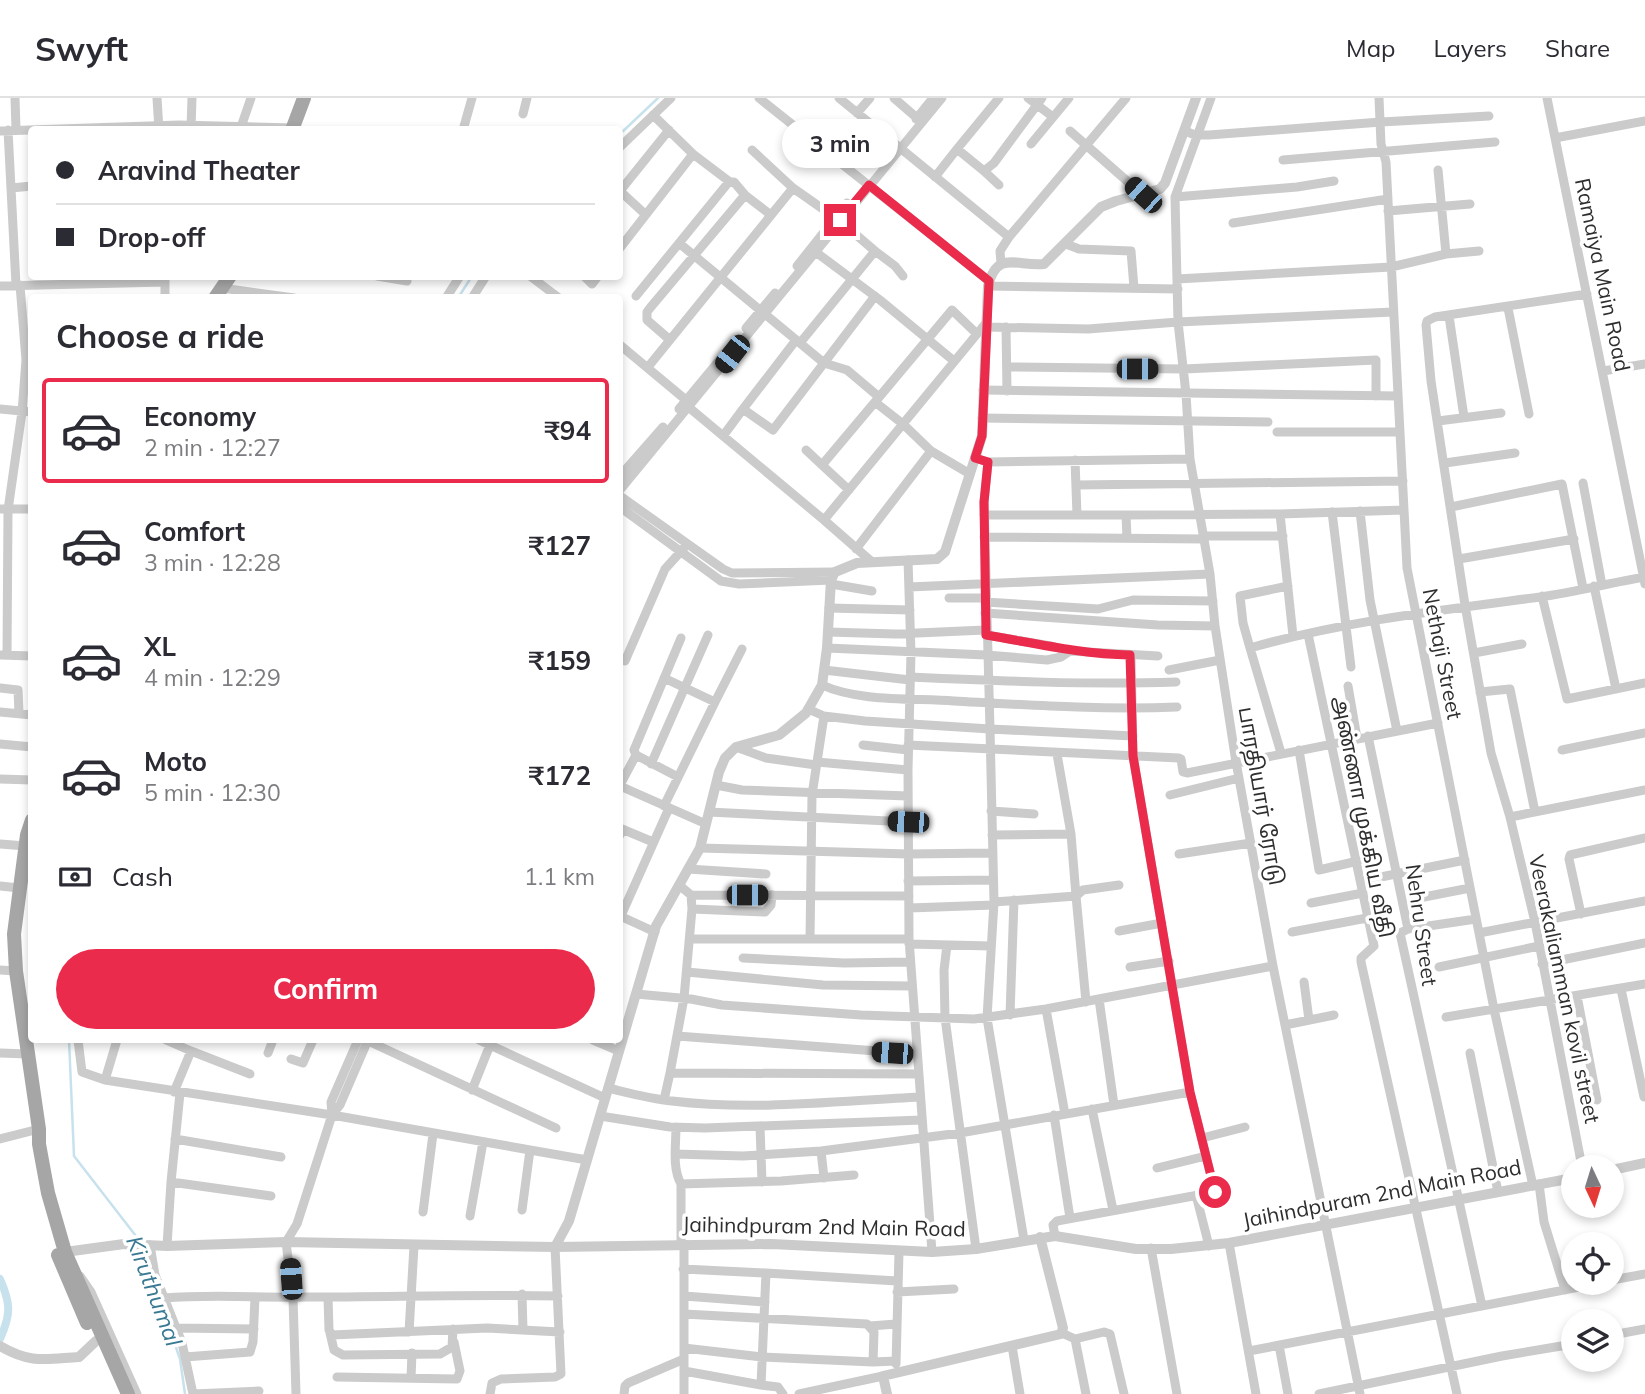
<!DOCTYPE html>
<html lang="en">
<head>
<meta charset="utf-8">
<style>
	:root { --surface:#fff; --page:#f7f7f7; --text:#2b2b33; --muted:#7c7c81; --line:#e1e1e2; --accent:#eb2b4c }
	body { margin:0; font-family:Mulish,"Noto Sans Tamil",sans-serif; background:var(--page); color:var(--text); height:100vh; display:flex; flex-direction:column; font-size:26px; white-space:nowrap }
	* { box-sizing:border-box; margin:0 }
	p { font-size:23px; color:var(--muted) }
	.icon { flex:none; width:38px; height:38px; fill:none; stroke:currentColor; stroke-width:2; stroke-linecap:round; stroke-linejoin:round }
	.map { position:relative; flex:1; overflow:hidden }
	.drawer { position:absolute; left:28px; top:196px; width:595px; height:749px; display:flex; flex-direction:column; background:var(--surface); border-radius:7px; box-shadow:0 4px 10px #0003 }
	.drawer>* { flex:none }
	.banner { position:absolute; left:28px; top:28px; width:595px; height:154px; border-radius:7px; box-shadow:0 4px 10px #0003; display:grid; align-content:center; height:154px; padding:0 28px; background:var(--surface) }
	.needle { width:46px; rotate:176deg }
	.fabs { position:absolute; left:1561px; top:1057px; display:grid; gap:14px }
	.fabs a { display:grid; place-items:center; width:63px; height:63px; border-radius:50%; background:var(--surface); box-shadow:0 4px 10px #0003; font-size:35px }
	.end { position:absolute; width:32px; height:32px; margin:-16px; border:9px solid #eb2b4c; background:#fff; box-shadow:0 0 0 4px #fff }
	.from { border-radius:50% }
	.bubble { position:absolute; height:49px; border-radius:24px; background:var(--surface); box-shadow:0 4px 10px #0003; font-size:23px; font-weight:700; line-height:49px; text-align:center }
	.car { position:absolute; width:21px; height:42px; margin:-21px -10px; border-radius:9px; box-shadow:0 0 5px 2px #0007; background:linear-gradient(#222 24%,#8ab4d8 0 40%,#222 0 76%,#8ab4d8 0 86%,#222 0) }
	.banner b { display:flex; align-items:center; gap:24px; height:66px; font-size:26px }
	.banner b+b { border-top:2px solid var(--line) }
	.banner i { width:18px; height:18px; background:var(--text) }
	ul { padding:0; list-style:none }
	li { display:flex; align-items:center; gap:21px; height:105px; margin:0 14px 10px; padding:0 14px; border:4px solid transparent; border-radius:7px }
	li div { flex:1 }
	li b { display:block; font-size:26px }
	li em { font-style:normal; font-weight:700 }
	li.on { border-color:var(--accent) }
	li>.icon { width:63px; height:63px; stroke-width:1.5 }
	h2 { padding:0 28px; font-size:32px; line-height:84px }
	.pay { display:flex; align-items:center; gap:18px; height:77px; padding:0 28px; font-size:26px }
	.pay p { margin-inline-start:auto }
	.cta { display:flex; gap:14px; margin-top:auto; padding:14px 28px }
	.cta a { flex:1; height:80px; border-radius:42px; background:var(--accent); color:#fff; font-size:28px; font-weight:700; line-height:80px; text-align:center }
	header { display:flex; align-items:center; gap:42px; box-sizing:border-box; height:98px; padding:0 35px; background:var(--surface); border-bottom:2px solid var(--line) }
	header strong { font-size:33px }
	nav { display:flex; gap:38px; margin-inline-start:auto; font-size:24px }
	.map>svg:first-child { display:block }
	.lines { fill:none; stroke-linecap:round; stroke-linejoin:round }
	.stream { stroke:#c7e2ed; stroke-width:2.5 }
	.canal { stroke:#c7e2ed; stroke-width:8 }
	.minor { stroke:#cbcbcb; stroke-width:9 }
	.tertiary { stroke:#cbcbcb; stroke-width:10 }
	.primary { stroke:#a6a6a6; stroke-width:14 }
	.route { stroke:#eb2b4c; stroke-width:9 }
	.labels { text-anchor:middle; stroke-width:7; stroke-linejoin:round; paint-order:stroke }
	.street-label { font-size:21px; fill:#2e2e2e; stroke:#fff }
	.water-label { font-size:23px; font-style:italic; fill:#3a7993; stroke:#fff }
</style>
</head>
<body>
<header>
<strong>Swyft</strong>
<nav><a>Map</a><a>Layers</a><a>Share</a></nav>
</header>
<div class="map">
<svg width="1645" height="1296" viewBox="0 0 1645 1296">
	<rect width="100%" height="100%" fill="#fff"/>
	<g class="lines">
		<path class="stream" d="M620,36L658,0
			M458,200L472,178
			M69,942L74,1058L139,1142
			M143,1152L151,1175
			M156,1192L180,1261L185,1296"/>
		<path class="canal" d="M0,1181C11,1206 11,1216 0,1241"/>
		<path class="minor" d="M15,0L16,31
			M157,0L159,32
			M759,0L989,183
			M839,0L1009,139
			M894,0L917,20
			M1028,0L1053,19
			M1211,0L1175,99L1178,224L1186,296L1190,361L1210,476L1215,528L1236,664L1273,868L1360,1296
			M1379,0L1381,46L1386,64L1407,470L1494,911L1533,1088
			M1547,0L1645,486
			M857,15L870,0
			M523,16L527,0
			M916,21L933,0
			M241,29L251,0
			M191,30L192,0
			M8,32L16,187
			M463,32L472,0
			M0,33L179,27L292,30
			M1070,33L1143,97
			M1185,33L1195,37H1209L1381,24L1489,18
			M1555,40L1645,23
			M1031,46L1069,0
			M620,49L671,0
			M957,51L999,0
			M752,52L793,90
			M693,56L730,84
			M1283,62L1495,44
			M1438,72L1446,156
			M984,73L999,87
			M935,79L957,51L984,73L994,65L1042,0
			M11,90L32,88
			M620,93L669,32
			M620,93L645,116
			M1175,99L1297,89L1334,83
			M1388,113L1470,106
			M1233,125L1388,101
			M679,145L824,265L847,272L879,299
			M1066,146L1079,151L1131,153L1134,190
			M620,150L693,56L653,17
			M813,152L880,202L954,263
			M1001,165L1000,153L1009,139L1126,0
			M797,168L847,105
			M377,178L407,183
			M530,178L559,200
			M584,178L592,186L598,178
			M165,180V200
			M1177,181L1391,169L1446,156L1479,153
			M0,188L165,184
			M988,188L1178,191
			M222,190L294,200
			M636,198L728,85L734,84L745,97
			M446,200L460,178
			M472,200L486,178
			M1508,210L1529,316
			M1449,218L1464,319
			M986,229L1088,231L1178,224L1393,214
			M1006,229L1007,293
			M746,230L775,195
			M670,242L647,222V214L650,210L745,97L771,117
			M800,245L875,153L895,168L903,178
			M620,247L686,302
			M648,269L793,90L840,123L875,153
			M1007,269L1184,271L1376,262V298
			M1603,273L1645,266
			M983,292L1398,298
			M686,307L824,422L986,225
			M0,311L32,314
			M679,311L728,252
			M743,311L796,242
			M982,320L1268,324
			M1438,323L1501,315
			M1277,334H1400
			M723,338L743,311L773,332L875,198
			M806,352L822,367
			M931,353L970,376
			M975,360L988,364L1190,361
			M1075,362L1077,417
			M1445,365L1515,355
			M620,378L663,329
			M1583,385L1602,487
			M1076,387L1403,383
			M620,392L942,0
			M849,392L822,367L875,304
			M620,398L723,471L732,475L835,474
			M620,409L721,483L739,486L831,482
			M1451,409L1562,386L1583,490
			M0,411H32
			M1360,413L1370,502L1397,633
			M1332,414L1351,569
			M1280,416L1293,538
			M984,417H1126L1127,440
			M1126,417L1280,416L1404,412
			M824,422L872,464
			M1204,438H1283
			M984,439L1204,441
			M856,451L931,353L903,326L875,304L952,212L977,236
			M1459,461L1574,441
			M908,462L911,555L908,672L909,841L932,1154
			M831,486L872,493
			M1594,488L1616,591
			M909,489L1210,476
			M1542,498L1567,601L1645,585
			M949,500H985
			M985,504L1098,511L1133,502L1213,503
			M829,510L910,512
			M985,515L1158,527L1215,528
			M828,534L895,536L985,532
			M1308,536L1374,848L1361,860V864L1457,1296
			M986,537L1051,548L1070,553L1158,558
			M827,550L986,557L1047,562L1061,559L1070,553
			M1250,550L1243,525L1240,498L1288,488
			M1474,555L1522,546
			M0,557L32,558
			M7,557L8,412L22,314L26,262L20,187
			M620,560L625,563L665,471L684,450
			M824,572L910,582
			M1169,572L1220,562
			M910,579C999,583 1088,587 1176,584
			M822,587C859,604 914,600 954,603C1028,607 1103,612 1177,609
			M1348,588L1357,640
			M0,590L18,592L19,615
			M1480,594L1510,591L1535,714
			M715,604L742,551
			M808,611L824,618L812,697L810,841
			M0,614L32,617
			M824,618L865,623L990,631L984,404L988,364
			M1368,638L1408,831L1400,835L1482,1208
			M0,646L32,649
			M863,647L908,652
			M908,647L1179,660L1181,661L1183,674L1187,675L1438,625
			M736,649L766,660L816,667
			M1299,652L1319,772L1358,763
			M1562,652L1645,635
			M1281,655L1250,550C1344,523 1442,512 1540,499C1575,494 1610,485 1645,479
			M1057,656L1071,736L1076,798
			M817,664L908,672
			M651,666L708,537
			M678,679L636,657L634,652L681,540
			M0,681L32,682
			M620,687L636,657
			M716,687L742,692L908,698
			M620,688L706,726
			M1170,697L1239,680
			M664,708L715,604L664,580
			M991,713L1034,716
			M709,714L908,724
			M1510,719L1645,692
			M620,737L622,731L653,744
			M992,737L1071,736
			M0,746L26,748
			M700,750L908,756L992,755
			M1179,756L1251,745
			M688,771L766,776
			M908,783L993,782
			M1361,783L1465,762
			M679,787L691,797L692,811L684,900L670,975L919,976
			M0,788L19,790
			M691,797L909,798
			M1076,798L1083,792L1119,787
			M1424,799L1470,790
			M994,804L1076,798L1086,904
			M1311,805L1363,795
			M909,810L994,807
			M692,811L765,814L771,807L772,797
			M1581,816L1569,761L1570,757L1645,740
			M620,818L655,834
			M620,820L669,710
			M1408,831L1476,821
			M1119,833L1162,825
			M1292,834L1367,820
			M1479,835L1645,803
			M691,841H909
			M909,846L991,848
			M947,847L944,872L945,920L976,1151
			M743,860L844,865L910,864
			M1542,866L1645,845
			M1130,869L1169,863
			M1439,869L1539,848
			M0,872L16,873
			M687,874L823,887L912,888
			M1304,884L1309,922
			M1621,891L1644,999
			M636,896L691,901L722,907L861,917L974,921L1046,911L1273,868
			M1577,898L1597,1002
			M1099,901L1114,1007
			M1046,911L1065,1016
			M1010,917L1014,802
			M1446,919L1645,886
			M1285,927L1334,917
			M677,938L917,956
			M78,942L82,974L105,982L332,1017L587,1062
			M166,942L191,953
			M479,942L605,1000
			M593,942L619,953
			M368,943L556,1030
			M0,955L27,956
			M268,955L273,942
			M1470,955L1498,1094
			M291,961L303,965L313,942
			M105,982L117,942
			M608,990C629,995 651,1001 672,1003C754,1013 838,1003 920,999
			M472,992L492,942
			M174,994L191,953L250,976
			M664,1002L670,975
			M1092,1011L1113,1112
			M332,1017L331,1004L358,942
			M1054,1017L1070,1120
			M600,1018L670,1029L705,1030L922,1022
			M760,1028L762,1084
			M676,1029C676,1047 672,1070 681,1086L781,1083L854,1077
			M1202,1040L1245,1029
			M0,1041L39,1031
			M175,1041L281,1059
			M821,1053L824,1080
			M675,1056L743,1058L821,1053L960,1035L1190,994
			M1582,1069L1535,824L1510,719L1491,655L1465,507L1431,283L1426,227L1427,223L1435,219L1587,196
			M1157,1070L1206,1058
			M171,1084L271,1098
			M681,1086V1146
			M1539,1086L1544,1124L1565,1192
			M1196,1097L1209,1148
			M522,1112L530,1052
			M423,1114L433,1036
			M470,1118L483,1044
			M1055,1138L1053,1127L1057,1123L1215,1094L1190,994L1133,658L1131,557
			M1024,1142L987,920L994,804L990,631L1133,638
			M1229,1145L1256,1296
			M150,1147L155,1177L182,1245L193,1296
			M167,1148L171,1084L180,995
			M1151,1150L1177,1296
			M683,1171L766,1175
			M80,1178L91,1194L137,1296
			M1612,1182L1645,1176
			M897,1194L954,1191
			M522,1196L523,1232
			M684,1198L765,1204
			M328,1199L329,1232L332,1237L487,1230L560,1234
			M164,1200C212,1196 260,1200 308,1199C391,1199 474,1196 558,1198
			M684,1216L867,1226L874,1234L873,1264L896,1263
			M870,1228L896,1226
			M176,1230L254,1231
			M409,1234L414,1148
			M330,1235L334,1252L343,1257L440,1256L452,1249L453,1231
			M1062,1235L1075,1241L1086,1296
			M1612,1237L1645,1231
			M1075,1241L1104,1234L1110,1236L1124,1296
			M1279,1247L1288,1296
			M1012,1248L1020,1296
			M684,1250L762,1259L873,1264
			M1249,1253L1600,1185
			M185,1259L250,1254L253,1244L255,1199
			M896,1266L899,1154
			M684,1273L761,1287
			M337,1279L457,1281L460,1273L454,1244
			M411,1280L412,1255
			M193,1296L259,1293
			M296,1296L293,1200L286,1144L297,1126L332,1017L340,1007L368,942
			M490,1296L492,1285L501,1281L555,1279L561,1276L555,1149
			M624,1296L625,1288L628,1285L684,1261
			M684,1296V1146
			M783,1296L778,1289L761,1287L766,1175L897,1183
			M799,1296L883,1278
			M1319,1296L1502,1258L1573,1246"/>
		<path class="tertiary" d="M1612,1072L1645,1065
			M555,1149L569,1123L656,828L700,750L719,674L725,660L736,649L779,637L806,615L822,587L827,550L831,482L835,474L857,465L937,461L945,454L982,338L988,188C997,151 1018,169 1044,166L1101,109L1116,103L1160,91L1165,85L1196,0
			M65,1154L124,1146L167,1148L286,1144L555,1149L772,1146L932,1154L976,1151L1055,1138L1136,1151H1171L1229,1145L1573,1080
			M0,1248C31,1266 45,1261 79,1259L96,1243
			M887,1296L883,1278L1061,1236L1063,1230L1040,1139"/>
		<path class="primary" d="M292,32L304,0
			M215,200L230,178
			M32,722L27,737L14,836L16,873L39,1031V1046L48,1095L65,1154L128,1296
			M58,1157L87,1225"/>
	</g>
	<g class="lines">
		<path class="route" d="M840,122L869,87L989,183L982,338L975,360L988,364L984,404L986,537C1034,545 1081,556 1130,557L1133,658L1190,994L1215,1094"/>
	</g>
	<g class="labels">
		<g class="street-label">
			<text transform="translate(1602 177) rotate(78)" y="7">Ramaiya Main Road</text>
			<text transform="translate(1442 556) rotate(79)" y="7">Nethaji Street</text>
			<text transform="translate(1261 698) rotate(80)" y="7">பாரதியார் ரோடு</text>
			<text transform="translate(1363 719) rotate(79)" y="7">அண்ணா முக்கிய வீதி</text>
			<text transform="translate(1421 827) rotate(82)" y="7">Nehru Street</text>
			<text transform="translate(1564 891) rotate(78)" y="7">Veerakaliamman kovil street</text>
			<text transform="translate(1382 1096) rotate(-11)" y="7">Jaihindpuram 2nd Main Road</text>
			<text transform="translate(824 1129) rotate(1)" y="7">Jaihindpuram 2nd Main Road</text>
		</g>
		<g class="water-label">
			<text transform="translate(154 1193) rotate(69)" y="8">Kiruthumal</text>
		</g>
	</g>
</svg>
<div class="fabs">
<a><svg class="needle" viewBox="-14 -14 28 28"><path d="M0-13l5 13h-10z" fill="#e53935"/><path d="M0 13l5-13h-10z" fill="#7c7c81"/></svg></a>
<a><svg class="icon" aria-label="locate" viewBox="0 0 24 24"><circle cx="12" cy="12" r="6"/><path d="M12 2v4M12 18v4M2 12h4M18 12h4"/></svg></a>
<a><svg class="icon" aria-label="layers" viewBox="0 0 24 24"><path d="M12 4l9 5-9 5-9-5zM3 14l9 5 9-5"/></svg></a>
</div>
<i class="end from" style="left:1215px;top:1094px"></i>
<i class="end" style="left:840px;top:122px"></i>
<div class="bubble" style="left:782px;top:21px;width:116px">3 min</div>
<i class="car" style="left:1143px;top:97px;rotate:312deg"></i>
<i class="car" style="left:732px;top:256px;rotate:218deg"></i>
<i class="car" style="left:1137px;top:271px;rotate:90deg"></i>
<i class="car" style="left:908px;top:724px;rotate:272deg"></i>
<i class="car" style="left:747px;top:797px;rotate:90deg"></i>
<i class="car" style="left:892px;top:955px;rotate:274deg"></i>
<i class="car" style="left:291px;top:1181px;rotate:356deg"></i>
<div class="banner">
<b><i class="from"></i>Aravind Theater</b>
<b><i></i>Drop-off</b>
</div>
<section class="drawer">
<h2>Choose a ride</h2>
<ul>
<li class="on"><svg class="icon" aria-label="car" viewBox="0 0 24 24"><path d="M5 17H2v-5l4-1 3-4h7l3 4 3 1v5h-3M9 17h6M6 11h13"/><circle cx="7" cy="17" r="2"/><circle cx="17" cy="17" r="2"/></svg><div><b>Economy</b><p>2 min · 12:27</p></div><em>₹94</em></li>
<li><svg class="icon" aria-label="car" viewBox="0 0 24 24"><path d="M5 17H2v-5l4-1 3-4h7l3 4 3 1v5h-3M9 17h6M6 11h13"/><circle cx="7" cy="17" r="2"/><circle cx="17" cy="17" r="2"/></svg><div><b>Comfort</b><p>3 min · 12:28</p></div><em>₹127</em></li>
<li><svg class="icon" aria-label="car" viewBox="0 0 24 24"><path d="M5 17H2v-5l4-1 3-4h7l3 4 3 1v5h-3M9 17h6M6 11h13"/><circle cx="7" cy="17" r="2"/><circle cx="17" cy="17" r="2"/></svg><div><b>XL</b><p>4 min · 12:29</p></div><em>₹159</em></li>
<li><svg class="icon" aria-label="car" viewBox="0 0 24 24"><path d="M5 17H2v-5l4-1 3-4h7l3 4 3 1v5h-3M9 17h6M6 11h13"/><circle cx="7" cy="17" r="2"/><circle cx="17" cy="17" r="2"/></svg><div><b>Moto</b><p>5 min · 12:30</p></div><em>₹172</em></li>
</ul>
<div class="pay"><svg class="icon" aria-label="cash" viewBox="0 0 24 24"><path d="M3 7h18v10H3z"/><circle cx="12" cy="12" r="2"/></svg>Cash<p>1.1 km</p></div>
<div class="cta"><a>Confirm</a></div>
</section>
</div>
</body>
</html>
